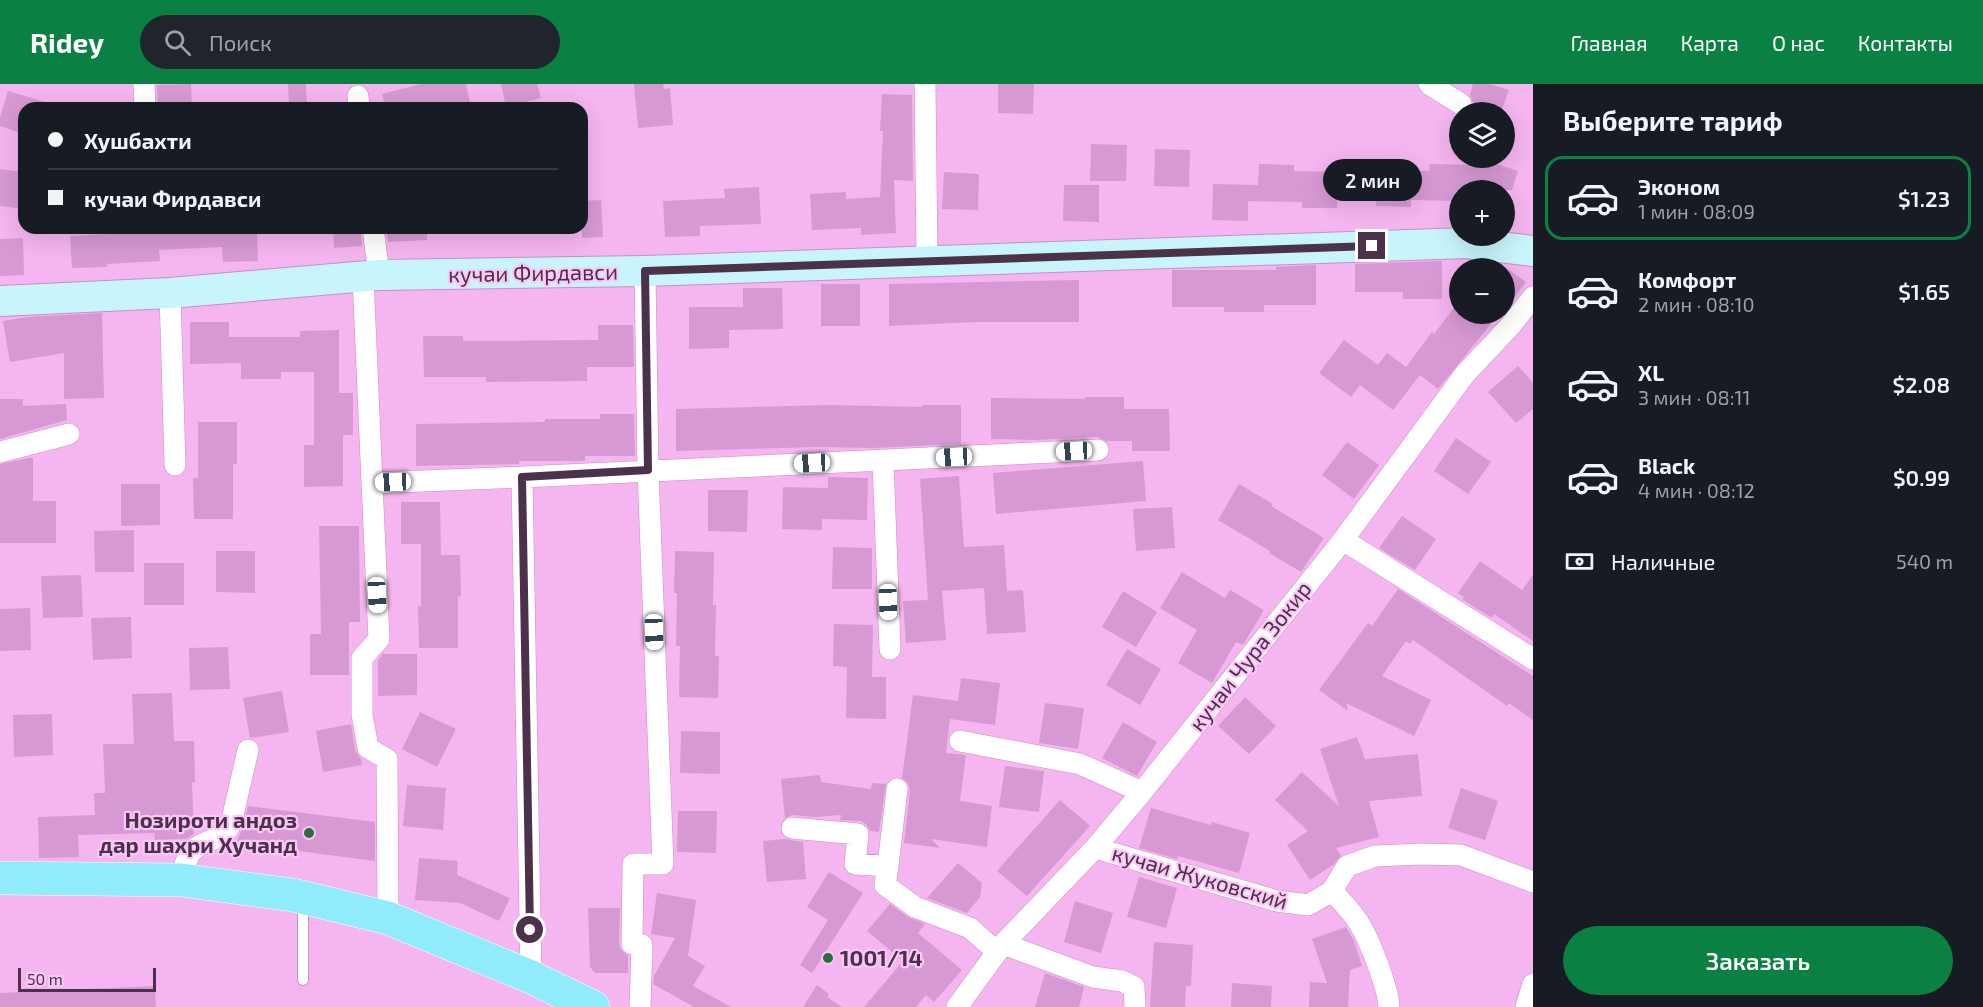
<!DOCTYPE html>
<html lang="ru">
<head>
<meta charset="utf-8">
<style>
	:root { --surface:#171b24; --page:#20242c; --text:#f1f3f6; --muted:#9ea1a6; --line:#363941; --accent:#0b8043 }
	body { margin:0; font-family:"Exo 2",sans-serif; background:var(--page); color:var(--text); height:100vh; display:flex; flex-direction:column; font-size:22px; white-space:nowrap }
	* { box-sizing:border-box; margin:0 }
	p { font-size:20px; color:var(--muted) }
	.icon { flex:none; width:33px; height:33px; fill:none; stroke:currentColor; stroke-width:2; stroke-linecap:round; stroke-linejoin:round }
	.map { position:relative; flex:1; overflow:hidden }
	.side { display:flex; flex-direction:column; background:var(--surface); width:450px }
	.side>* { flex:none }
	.hud { position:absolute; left:18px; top:18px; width:570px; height:132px; border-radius:18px; box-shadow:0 6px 24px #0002; display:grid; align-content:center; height:132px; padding:0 30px; background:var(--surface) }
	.controls { position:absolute; left:1449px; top:18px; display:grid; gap:12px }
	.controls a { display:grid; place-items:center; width:66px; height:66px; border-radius:50%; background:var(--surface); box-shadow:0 6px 24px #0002; font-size:30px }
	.scale { position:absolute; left:18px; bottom:15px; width:138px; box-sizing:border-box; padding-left:6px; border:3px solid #4b3149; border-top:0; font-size:16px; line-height:21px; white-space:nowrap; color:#4b3149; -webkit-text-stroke:4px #fbc7f7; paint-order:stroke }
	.end { position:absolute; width:27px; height:27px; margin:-14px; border:8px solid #4b3149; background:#fff; box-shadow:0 0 0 3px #fff }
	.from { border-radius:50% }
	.bubble { position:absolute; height:42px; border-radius:21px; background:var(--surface); box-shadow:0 6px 24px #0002; font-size:20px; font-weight:600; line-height:42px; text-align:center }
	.car { position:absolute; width:18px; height:36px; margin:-18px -9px; border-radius:8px; box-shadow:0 0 4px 2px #0007; background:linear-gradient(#fff 24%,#345 0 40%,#fff 0 76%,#345 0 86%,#fff 0) }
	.hud b { display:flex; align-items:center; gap:21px; height:57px; font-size:22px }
	.hud b+b { border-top:2px solid var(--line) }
	.hud i { width:15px; height:15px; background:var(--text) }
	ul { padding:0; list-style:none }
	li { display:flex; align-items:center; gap:18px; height:84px; margin:0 12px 9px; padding:0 18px; border:3px solid transparent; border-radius:18px }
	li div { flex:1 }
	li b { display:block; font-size:22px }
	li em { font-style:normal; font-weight:600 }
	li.current { border-color:var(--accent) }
	li>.icon { width:54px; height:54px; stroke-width:1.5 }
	h2 { padding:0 30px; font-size:27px; line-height:72px }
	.pay { display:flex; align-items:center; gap:15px; height:66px; padding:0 30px; font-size:22px }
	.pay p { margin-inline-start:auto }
	.primary-button { display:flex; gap:12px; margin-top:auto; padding:12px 30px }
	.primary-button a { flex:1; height:69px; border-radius:36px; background:var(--accent); color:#fff; font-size:24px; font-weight:600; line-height:69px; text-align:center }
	header { display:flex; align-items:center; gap:36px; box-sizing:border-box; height:84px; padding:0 30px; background:var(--accent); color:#fff }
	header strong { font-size:28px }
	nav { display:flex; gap:33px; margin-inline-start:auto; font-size:21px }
	.search { width:420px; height:54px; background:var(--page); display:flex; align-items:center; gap:15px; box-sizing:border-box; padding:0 21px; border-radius:33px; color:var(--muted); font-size:22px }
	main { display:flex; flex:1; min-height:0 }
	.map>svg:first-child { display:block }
	.building { fill:#d799d3 }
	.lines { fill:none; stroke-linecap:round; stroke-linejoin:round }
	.lane-casing { stroke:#cb8dc6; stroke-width:12 }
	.street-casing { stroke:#cb8dc6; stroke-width:22 }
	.secondary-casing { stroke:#cb8dc6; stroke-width:32 }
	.primary-casing { stroke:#fff; stroke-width:34 }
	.lane { stroke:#fff; stroke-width:10 }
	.street { stroke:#fff; stroke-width:21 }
	.secondary { stroke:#c8f5fc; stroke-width:30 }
	.primary { stroke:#90ecfa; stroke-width:33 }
	.route { stroke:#4b3149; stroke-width:8 }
	.poi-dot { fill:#296f3b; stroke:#fbc7f7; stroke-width:2 }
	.labels { text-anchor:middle; stroke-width:4.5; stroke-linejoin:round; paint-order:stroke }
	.street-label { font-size:22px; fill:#4b3149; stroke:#fbc7f7 }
	.poi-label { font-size:22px; font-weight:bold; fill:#4b3149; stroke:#fbc7f7; text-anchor:end }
</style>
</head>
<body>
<header>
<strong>Ridey</strong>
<div class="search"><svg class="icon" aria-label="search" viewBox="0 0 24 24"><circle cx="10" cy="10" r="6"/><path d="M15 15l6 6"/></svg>Поиск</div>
<nav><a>Главная</a><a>Карта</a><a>О нас</a><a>Контакты</a></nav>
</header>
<main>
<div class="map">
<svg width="1533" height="923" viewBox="0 0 1533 923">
	<rect width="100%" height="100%" fill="#f5b5f0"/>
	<path class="building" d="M191,0L192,24H158L157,1Z
		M288,0H306L307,24H289Z
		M421,0H466L471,24H386L382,10Z
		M501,0H537L541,14L506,23Z
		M634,0H663L664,5L670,4L673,41L638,44Z
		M998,0H1034L1033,30L998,29Z
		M1473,0H1490L1509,6L1501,28H1470L1474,21L1470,11Z
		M8,7L52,20V24H24V50L0,42V33Z
		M882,10L912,11L913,97L894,96L896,149L861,151V144L812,146L810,110L846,108V115L880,113L883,47H880Z
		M1091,60L1127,61L1126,97H1090Z
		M1155,65L1190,66L1189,103L1154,102Z
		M1484,76L1518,87L1512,106H1460V117L1411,116V123L1376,122L1377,86L1429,87L1430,80L1483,81Z
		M1259,80L1294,81V87L1338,88L1337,124H1302V118L1248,117V137L1212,136L1213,100L1258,101Z
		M0,85L24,88V125L0,122Z
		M944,88L979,90L978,126L942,125Z
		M1064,101H1099V138L1063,137Z
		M759,103L761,140L700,142V152L665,153L663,117L725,114L724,105Z
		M601,116L603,153L582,154V117Z
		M128,144H257L258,177L223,178L222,163L159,166L160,177L107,180V183L72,184L70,152L128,149Z
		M333,144H360L362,162L334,164Z
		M386,144H427V156L388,158Z
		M23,154L24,191L0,192V155Z
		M1442,177V215H1403V208H1355V180Z
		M1316,181V221H1264V228H1224V223H1172V186H1276V183Z
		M1504,182L1526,198L1504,227Z
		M1079,196V238H977L889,242V200Z
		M821,200H860V242H821Z
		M743,204H782L783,245L729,246V264L689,265V223H743Z
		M1460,216V230H1499L1438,305L1420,291L1393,326L1360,301L1351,313L1319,289L1344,256L1378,281L1387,269L1406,283L1432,248L1434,250Z
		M102,229L104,314L64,315V269L10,278L3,237L28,233Z
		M190,238H229V253H300V247L339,246V309H353V351H343V402L304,403V361H314V288H281V295H241V279L190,280Z
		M598,241H633L634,283H587V297L486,298V293H424L423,252H463V257L598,256Z
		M1518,282L1533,299V325L1516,339L1488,308Z
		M1085,313H1124V325H1169L1170,367H1132V357H1106L1097,353L1035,356L991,355V314L1085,315Z
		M0,315H23V322L66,320L67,336L0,355Z
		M828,321L922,323V321H961V360L872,364L818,363L676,367V325Z
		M600,330H634L635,372H585V377H519V380L416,382V340L545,338V335H600Z
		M198,338H237V380H233V435H194L193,394H198Z
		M1456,354L1491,378L1468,410L1434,387Z
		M1347,358L1379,381L1354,415L1322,391Z
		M29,374H33V417H56V459H0V380Z
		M1143,377L1146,417L996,430L993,389Z
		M959,392L964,463L1004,461L1007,507L1023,506L1026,548L987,550L984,504L942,507L946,556L906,559L903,517L928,516L920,395Z
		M828,393L868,394L867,436L822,435V446L782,445L783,403L828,404Z
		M121,400H160V441L121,442Z
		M1239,400L1273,420L1271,422L1324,454L1301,488L1269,469L1270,467L1218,436Z
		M708,406H748L747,448L708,447Z
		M401,418H440L441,471H460L461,512L458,513V564H419L418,522H421V460H401Z
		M1172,423L1175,464L1136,467L1133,425Z
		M1402,432L1436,455L1415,486L1379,464Z
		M319,442H359L360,538H349V591H310V550H321Z
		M134,446V488H95L94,447Z
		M833,463L872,464V505H832Z
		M216,467H255V509L216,508Z
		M675,467L714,468L713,521H716L715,572H719L718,614L679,613L680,562H676L677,509H674Z
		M1480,477L1522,506L1533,491V557L1494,530L1492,534L1462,515L1464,513L1458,509Z
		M144,479H184V521H144Z
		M1182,488L1225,514L1230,506L1264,526L1243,561L1236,558L1212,599L1178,579L1197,546L1160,524Z
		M81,491L83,533L43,534L41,492Z
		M1398,505L1533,592V636L1509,619L1507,622L1413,556L1410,560L1406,557L1382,592L1431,616L1414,652L1346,619L1348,627L1319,606L1368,539L1372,542Z
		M1123,507L1157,528L1136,563L1102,543Z
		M30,524L31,566L0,567V525Z
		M131,533L132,574L93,576L91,534Z
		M834,540L873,541L872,593H886V635L846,634L847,583L833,582Z
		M228,563L230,605L190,606L189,564Z
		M1127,565L1161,585L1140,621L1106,601Z
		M383,570H417V611L378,612V576Z
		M961,594L1000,599L995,641L950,635L946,669L966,671L960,717L992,722L987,763L931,755L940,764L904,759L910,706L908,699L902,694L913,611L958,617Z
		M282,607L289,648L250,654L243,614Z
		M172,609L174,657H194L195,698H192L194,750L186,755L155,756L154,749L78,751L79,773L39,774L38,733L95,731L94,709H105L103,660H134L132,610Z
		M1245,613L1276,642L1249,670L1218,642Z
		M1045,619L1084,624L1078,665L1039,659Z
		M420,628L456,645L437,683L402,665Z
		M52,630L53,671L14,673L13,631Z
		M1123,638L1157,658L1137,692L1102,674Z
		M351,640L355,666L361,675L362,681L323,688L316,647Z
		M681,647L720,648V690L680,689Z
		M1357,653L1365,675L1418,670L1422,712L1369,717L1379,753L1336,764L1341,772L1333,781L1310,796L1287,761L1308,747L1275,716L1302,688L1339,722L1320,665Z
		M1005,682L1044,687L1039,728L999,723Z
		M820,691L821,698L871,705L872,699L886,700L879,748L870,747L866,740L860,737L840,736L841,731L814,733L793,731L785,734L781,695Z
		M407,701L446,704L443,746L403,742Z
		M1461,704L1498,717L1485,756L1448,744Z
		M1060,716L1070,725V727L1071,725L1090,742L1027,812L997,787Z
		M248,722L375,738V777L236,759L243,743Z
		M1151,724L1211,741L1212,738L1250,749L1239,789L1178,772L1177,775L1139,764Z
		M678,727H717L716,769L677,768Z
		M785,755L803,758L806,795L767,798L763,757Z
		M419,774L458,777L457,791L510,814L499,837L460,819L415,816Z
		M958,779L982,799L980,813L967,829L927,814Z
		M829,788L863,809L812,889L800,881L828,836L807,823Z
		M1139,793L1177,804L1166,844L1127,833Z
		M657,809L696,816L688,872L705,882L693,902L731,923H694L653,900L654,892L675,854L651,850Z
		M1075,817L1113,829L1101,869L1064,858Z
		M890,820L908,833L925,840L918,849L962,886L934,918L926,911L916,923H864L903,877L867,847Z
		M588,824H620L619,860L621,866L628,872V889H595L590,883Z
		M1346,843L1354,857L1362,882L1350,886L1348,923H1309L1310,898L1327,899L1312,855Z
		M1154,858L1193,861L1191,902H1186L1185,923H1150Z
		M1045,889L1084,903L1079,923H1035Z
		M1232,899L1272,902L1271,923H1231Z
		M817,901L829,910L827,913L842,923H803Z
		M155,902L156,923H0V909Z"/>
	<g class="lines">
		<defs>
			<path id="lane" d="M303,896V826"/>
			<path id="street" d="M144,0L145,24
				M925,0L927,176
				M1429,0L1461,20
				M358,12L359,24
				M373,144L379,191
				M363,193L372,399L522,393
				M170,209L175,381
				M0,368L69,350
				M883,376L890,565
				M372,399L379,555L362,574V630L368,664L387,675L388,834
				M1343,456L1533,575
				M960,657L1080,680L1142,708
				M792,744L858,750L855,780L888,782L885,801L915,823L970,844L997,868
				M1095,764L1277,817L1308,821L1332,807L1347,782L1375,772L1421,770L1461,771L1533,798
				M888,782L897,705
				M181,796C184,785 186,769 197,763C212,753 222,757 231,740L248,666
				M1332,807C1341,817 1352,828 1359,839C1370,857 1388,903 1389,923
				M1003,860L1093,893L1122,897L1134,903L1135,923
				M531,893L522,393L1098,366
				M640,923L642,861L632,860L633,780H663L648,386L645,187
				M957,923L1003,860L1095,764L1142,708L1343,456L1465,290L1512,240L1533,213
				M1526,923L1533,900"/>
			<path id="secondary" d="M0,217L170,209L379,191L645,187L1466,159L1533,167"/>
			<path id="primary" d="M0,794L181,796L293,811L388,834L531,893L593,923"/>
		</defs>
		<use href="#lane" class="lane-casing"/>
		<use href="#street" class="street-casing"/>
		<use href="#secondary" class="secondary-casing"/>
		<use href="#primary" class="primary-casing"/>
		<use href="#lane" class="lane"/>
		<use href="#street" class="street"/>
		<use href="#secondary" class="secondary"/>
		<use href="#primary" class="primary"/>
	</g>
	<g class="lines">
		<path class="route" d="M530,846L522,393L648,386L645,187L1372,162"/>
	</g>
	<g class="poi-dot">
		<circle cx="309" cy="749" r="6"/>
		<circle cx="828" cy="874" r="6"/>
	</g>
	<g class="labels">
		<g class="street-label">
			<text transform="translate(533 189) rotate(-1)" y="8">кучаи Фирдавси</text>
			<text transform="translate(1250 572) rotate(-52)" y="8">кучаи Чура Зокир</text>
			<text transform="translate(1200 793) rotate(16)" y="8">кучаи Жуковский</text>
		</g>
		<g class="poi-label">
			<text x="297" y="744">Нозироти андоз<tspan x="297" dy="25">дар шахри Хучанд</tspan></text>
			<text x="840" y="882" text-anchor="start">1001/14</text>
		</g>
	</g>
</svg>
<div class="controls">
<a><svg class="icon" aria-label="layers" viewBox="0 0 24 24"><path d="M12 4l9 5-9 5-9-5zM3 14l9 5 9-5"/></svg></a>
<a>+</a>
<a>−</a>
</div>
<div class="scale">50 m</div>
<i class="end from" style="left:530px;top:846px"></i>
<i class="end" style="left:1372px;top:162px"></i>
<div class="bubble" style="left:1323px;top:75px;width:99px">2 мин</div>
<i class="car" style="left:1074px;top:367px;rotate:267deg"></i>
<i class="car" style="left:954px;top:373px;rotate:267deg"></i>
<i class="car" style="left:812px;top:379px;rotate:267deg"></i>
<i class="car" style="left:393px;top:398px;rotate:268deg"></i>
<i class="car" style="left:377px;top:511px;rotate:177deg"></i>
<i class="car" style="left:888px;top:518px;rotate:178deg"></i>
<i class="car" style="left:654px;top:548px;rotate:178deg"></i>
<div class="hud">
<b><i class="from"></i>Хушбахти</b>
<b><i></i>кучаи Фирдавси</b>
</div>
</div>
<section class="side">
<h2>Выберите тариф</h2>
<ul>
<li class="current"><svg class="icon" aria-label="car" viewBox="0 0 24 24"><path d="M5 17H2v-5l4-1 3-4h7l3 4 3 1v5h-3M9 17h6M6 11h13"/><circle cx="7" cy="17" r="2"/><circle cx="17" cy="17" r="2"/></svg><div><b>Эконом</b><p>1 мин · 08:09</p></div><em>$1.23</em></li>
<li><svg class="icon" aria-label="car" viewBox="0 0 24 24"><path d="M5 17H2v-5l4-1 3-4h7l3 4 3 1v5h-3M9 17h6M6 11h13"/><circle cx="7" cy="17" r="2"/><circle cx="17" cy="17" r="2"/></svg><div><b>Комфорт</b><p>2 мин · 08:10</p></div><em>$1.65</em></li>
<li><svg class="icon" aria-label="car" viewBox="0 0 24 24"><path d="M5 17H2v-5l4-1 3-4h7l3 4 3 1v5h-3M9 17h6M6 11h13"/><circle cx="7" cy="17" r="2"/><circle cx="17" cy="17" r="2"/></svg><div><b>XL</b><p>3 мин · 08:11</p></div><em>$2.08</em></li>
<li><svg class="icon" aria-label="car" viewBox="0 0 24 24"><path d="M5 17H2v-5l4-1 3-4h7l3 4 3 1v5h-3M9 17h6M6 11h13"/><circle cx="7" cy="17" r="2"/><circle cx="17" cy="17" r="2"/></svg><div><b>Black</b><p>4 мин · 08:12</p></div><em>$0.99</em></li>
</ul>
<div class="pay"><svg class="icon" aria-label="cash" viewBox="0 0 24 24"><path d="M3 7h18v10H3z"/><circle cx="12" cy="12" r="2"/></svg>Наличные<p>540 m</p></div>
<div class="primary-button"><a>Заказать</a></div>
</section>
</main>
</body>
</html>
